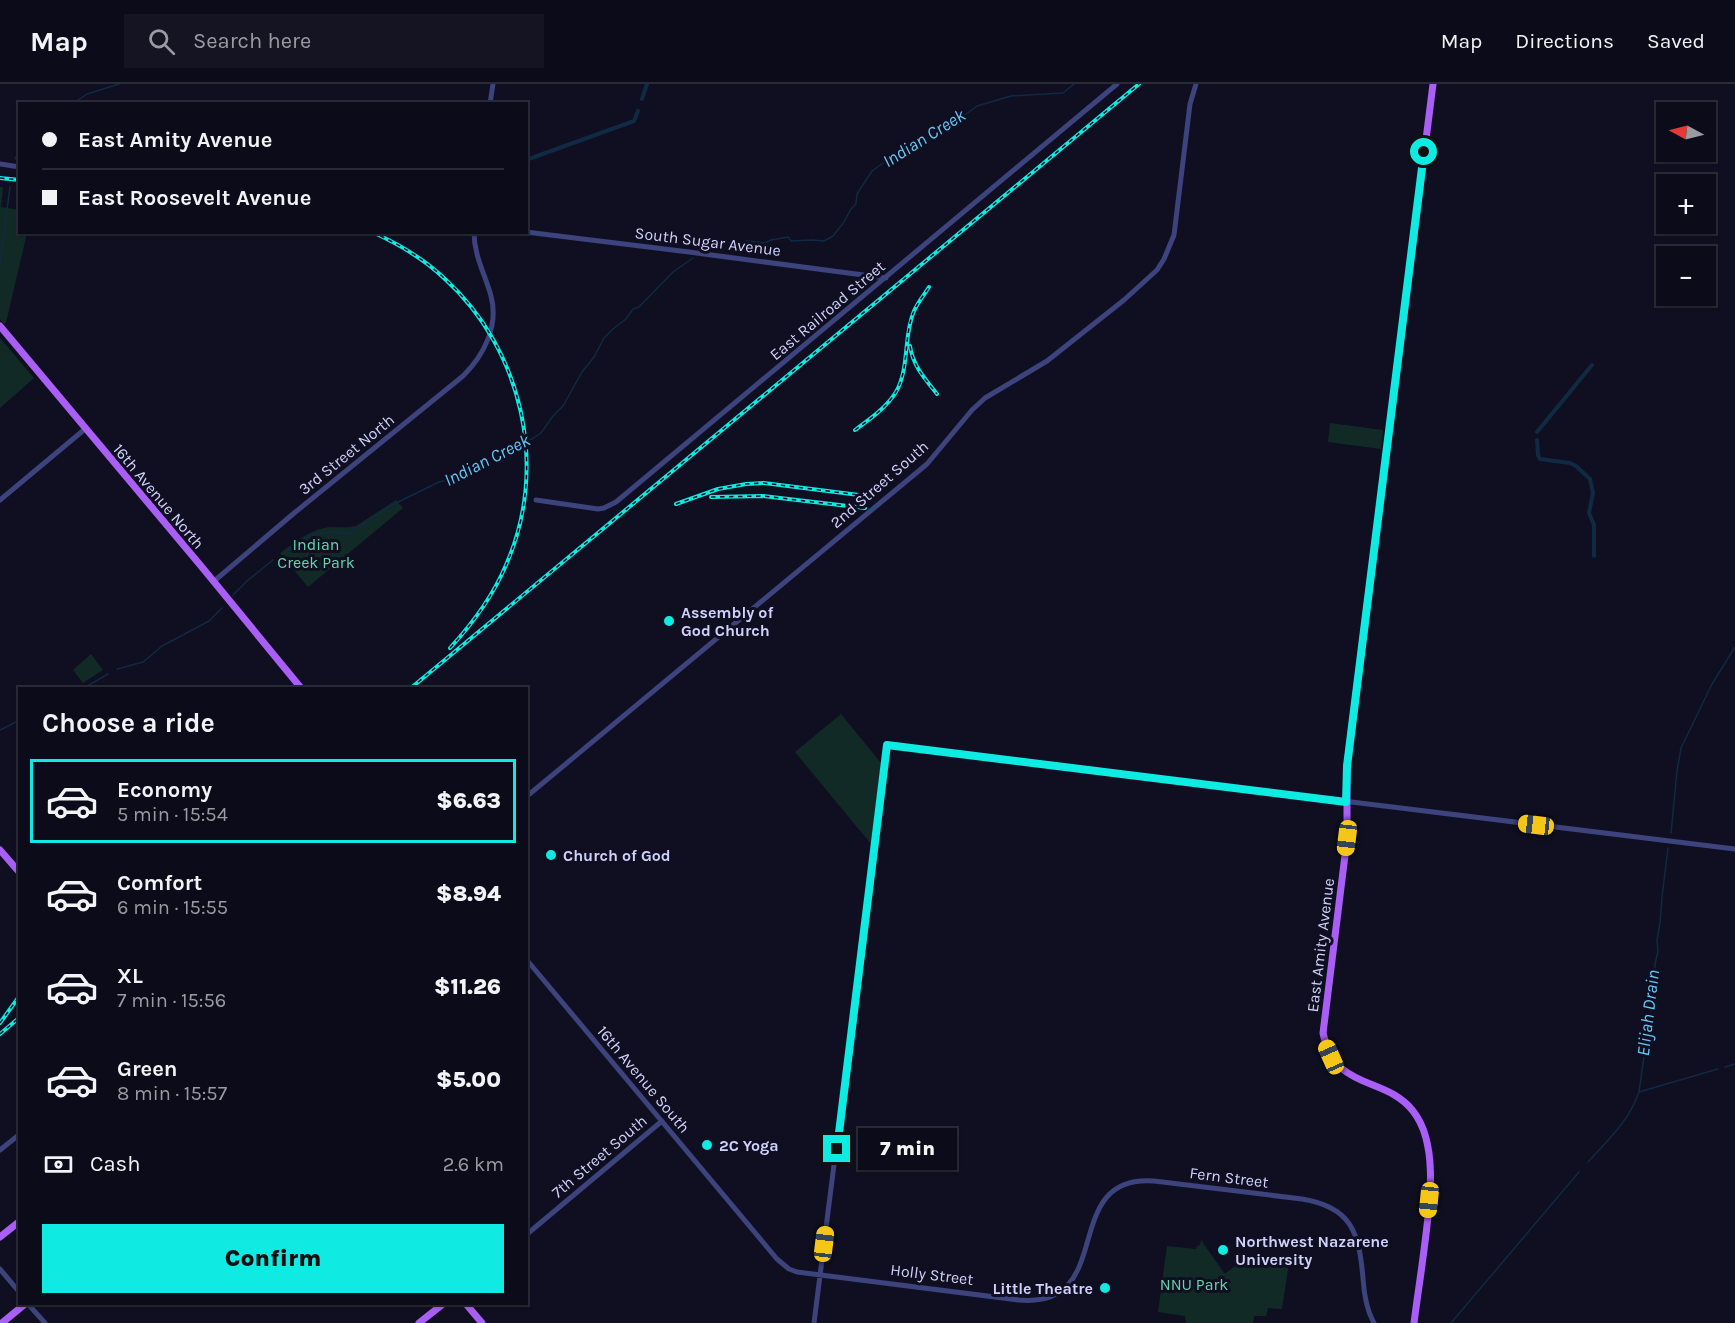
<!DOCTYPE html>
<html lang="en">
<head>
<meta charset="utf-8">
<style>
	:root { --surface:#0b0b19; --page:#141422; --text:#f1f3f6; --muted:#9a9ba2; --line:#2b2b38; --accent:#0feae3 }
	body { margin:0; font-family:Karla,sans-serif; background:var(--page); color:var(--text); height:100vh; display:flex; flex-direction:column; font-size:22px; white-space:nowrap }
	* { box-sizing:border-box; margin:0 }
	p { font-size:20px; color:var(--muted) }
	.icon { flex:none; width:33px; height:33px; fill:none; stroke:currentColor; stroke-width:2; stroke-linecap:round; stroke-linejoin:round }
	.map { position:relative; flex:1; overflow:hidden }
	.details { position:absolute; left:18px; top:603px; width:510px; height:618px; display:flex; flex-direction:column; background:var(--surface); border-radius:0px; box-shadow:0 2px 4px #0004,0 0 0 2px var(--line) }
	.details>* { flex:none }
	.banner { position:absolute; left:18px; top:18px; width:510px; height:132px; border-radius:0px; box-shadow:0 2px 4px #0004,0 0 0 2px var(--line); display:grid; align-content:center; height:132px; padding:0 24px; background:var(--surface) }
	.needle { width:39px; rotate:277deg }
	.buttons { position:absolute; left:1656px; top:18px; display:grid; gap:12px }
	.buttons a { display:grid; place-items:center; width:60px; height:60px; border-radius:0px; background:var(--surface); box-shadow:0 2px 4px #0004,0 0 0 2px var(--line); font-size:30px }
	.end { position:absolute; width:27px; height:27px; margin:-14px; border:8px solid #0feae3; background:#111; box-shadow:0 0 0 3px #111 }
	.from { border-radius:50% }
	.bubble { position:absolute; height:42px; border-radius:0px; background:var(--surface); box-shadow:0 2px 4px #0004,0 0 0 2px var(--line); font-size:20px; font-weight:800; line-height:42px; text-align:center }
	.car { position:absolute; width:18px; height:36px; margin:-18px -9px; border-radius:8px; box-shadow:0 0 4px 2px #0007; background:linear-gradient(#f5c518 24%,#345 0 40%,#f5c518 0 76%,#345 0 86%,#f5c518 0) }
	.banner b { display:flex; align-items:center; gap:21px; height:57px; font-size:22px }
	.banner b+b { border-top:2px solid var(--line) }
	.banner i { width:15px; height:15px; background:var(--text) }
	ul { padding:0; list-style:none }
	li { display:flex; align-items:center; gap:18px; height:84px; margin:0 12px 9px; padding:0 12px; border:3px solid transparent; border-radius:0px }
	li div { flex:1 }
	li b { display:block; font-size:22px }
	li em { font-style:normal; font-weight:800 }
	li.selected { border-color:var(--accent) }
	li>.icon { width:54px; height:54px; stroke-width:1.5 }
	h2 { padding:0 24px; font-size:27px; line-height:72px }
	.pay { display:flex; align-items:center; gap:15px; height:66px; padding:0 24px; font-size:22px }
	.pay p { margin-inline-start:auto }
	.button { display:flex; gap:12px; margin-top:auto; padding:12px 24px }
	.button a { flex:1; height:69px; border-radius:0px; background:var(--accent); color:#111; font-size:24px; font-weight:800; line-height:69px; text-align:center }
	header { display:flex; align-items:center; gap:36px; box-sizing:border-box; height:84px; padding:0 30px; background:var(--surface); border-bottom:2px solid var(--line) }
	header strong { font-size:28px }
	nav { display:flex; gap:33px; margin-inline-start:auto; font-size:21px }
	.search { width:420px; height:54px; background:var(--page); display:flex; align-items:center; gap:15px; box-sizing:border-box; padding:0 21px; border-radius:0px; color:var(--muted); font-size:22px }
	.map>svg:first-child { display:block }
	.green { fill:#122a26 }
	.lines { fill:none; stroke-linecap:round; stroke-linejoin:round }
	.stream { stroke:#102a43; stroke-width:1.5 }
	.canal { stroke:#102a43; stroke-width:4 }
	.minor { stroke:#3d437d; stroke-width:5 }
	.major { stroke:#a95ff5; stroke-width:7 }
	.rail-casing { stroke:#0feae3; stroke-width:4 }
	.rail { stroke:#0f0f21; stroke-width:1.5; stroke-dasharray:4.5; stroke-linecap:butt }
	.route { stroke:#0feae3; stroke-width:8 }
	.poi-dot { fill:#0feae3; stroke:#0f0f21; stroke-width:2 }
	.labels { text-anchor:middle; stroke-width:6; stroke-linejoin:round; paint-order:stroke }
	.street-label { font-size:16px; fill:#d1d2fc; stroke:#0f0f21 }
	.park-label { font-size:16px; fill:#62d7aa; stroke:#0f0f21 }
	.poi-label { font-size:16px; font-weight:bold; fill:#d1d2fc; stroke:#0f0f21; text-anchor:start }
	.water-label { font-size:18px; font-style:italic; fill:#66c6f5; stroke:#0f0f21 }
</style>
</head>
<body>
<header>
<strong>Map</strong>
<div class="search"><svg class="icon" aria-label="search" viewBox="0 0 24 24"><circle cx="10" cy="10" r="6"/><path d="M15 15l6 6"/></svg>Search here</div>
<nav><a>Map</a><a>Directions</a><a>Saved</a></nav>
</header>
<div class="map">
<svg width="1735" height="1239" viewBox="0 0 1735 1239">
	<rect width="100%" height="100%" fill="#0f0f21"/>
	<path class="green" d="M0,103H3L1,123L19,126L20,148L27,149L6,239L4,240L0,235Z
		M0,254L34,294L0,324Z
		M1330,339L1383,346L1381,365L1328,358Z
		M396,416L403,424L308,503L280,469C296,458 311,444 332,443C340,443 348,444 356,442Z
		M91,570L103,586L83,599L73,586Z
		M841,630L881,679L871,760L795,668Z
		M1201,1156L1224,1189H1226L1247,1173L1289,1179L1282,1225L1268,1224L1266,1232H1254L1253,1239H1186L1185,1232L1158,1228L1167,1162L1196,1165L1197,1162L1200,1161Z"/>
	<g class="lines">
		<path class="stream" d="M72,20L87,10L119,0
			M15,75L20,65
			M704,161L724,157L735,161L747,157L765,159L771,156L788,153L791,157L812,156L824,157L833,152L844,138L851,125L856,120L857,110L872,87L897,69L958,36L977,22L1011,12L1063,9L1074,0
			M0,180L10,103
			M287,467L305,454L318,450L333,448L348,450L390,422L439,398L449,396L458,388L489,375L496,368L505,366L521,358L532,355L541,349L553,332L563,322L582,288L594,273L604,254L613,245L626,235L633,225L639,223L673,188L693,174
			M233,511L247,497L273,476
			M117,585L143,578L162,562L209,537L222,524
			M84,604L108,590
			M0,646L20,636
			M1671,749L1677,687L1681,664L1712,600L1735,563
			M1725,983L1735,980
			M1639,1008L1718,985
			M1588,1078C1608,1056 1629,1037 1639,1008L1655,893V880L1658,867L1657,856L1660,839L1662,813L1668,764
			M1451,1239L1579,1088"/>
		<path class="canal" d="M642,15L647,0
			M526,76L634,37L638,27
			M1537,348L1592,281
			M1537,356L1538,371L1540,375L1570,379L1576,382L1590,395L1593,409L1589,429L1594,441V472"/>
		<path class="minor" d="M490,20L493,0
			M0,80L20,83
			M526,148L689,168L886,194
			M0,416L85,345
			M536,416L598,425L604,424L616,418L1117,0
			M213,498L293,430L463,292C484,271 499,242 491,212C485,190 474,172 474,148
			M526,713L927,380L972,326L985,314L1047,277L1124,216L1157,186L1164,175L1174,151L1190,20L1196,0
			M526,875L777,1175L789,1185L797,1188L1019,1216C1119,1225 1057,1090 1154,1097L1302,1115C1352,1123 1359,1149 1363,1194C1364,1210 1366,1225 1374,1239
			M0,1066L20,1050
			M526,1151L662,1037
			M0,1185L20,1209
			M28,1220L45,1239
			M814,1239L887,661L1735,765"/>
		<path class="major" d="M0,242L201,482L301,604
			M0,766L20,789
			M0,1153L20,1137
			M466,1220L482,1239
			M2,1239L25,1220
			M419,1239L443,1220
			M1414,1239C1417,1215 1421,1190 1424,1166C1429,1125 1440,1061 1413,1027C1385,991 1335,1008 1323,949L1347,755V682L1433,0"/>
		<defs>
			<path id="rail" d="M0,94L20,96
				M372,148C399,160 424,175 445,195C523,266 549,384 506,481C493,512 473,539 450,564
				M910,262C913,282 925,295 937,310
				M855,346C870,335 886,324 896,308C910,283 903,252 914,227C918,218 924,211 929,203
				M711,413L763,412L865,424
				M676,420L718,405L746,400L764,399L867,412
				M411,604L1139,0
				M0,939L18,914
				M0,950L20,933"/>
		</defs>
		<use href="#rail" class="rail-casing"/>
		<use href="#rail" class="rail"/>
	</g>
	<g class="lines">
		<path class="route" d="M837,1065L887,661L1346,718L1347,682L1424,68"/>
	</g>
	<g class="poi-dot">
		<circle cx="669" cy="537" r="6"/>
		<circle cx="551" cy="771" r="6"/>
		<circle cx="707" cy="1061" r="6"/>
		<circle cx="1223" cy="1166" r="6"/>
		<circle cx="1105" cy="1204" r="6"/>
	</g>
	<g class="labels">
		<g class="street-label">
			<text transform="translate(708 157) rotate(7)" y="6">South Sugar Avenue</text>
			<text transform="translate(827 226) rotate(-40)" y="6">East Railroad Street</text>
			<text transform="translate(346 370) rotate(-39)" y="6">3rd Street North</text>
			<text transform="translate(879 400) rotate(-41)" y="6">2nd Street South</text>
			<text transform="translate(159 412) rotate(50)" y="6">16th Avenue North</text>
			<text transform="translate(1320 861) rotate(-83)" y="6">East Amity Avenue</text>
			<text transform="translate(644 995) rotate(50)" y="6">16th Avenue South</text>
			<text transform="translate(599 1072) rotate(-40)" y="6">7th Street South</text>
			<text transform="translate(1229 1093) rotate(7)" y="6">Fern Street</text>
			<text transform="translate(932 1190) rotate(7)" y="6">Holly Street</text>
		</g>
		<g class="park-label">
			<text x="316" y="466">Indian<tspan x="316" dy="18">Creek Park</tspan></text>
			<text x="1194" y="1206">NNU Park</text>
		</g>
		<g class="poi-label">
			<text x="681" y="534">Assembly of<tspan x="681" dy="18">God Church</tspan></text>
			<text x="563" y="777">Church of God</text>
			<text x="719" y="1067">2C Yoga</text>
			<text x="1235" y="1163">Northwest Nazarene<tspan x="1235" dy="18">University</tspan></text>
			<text x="1093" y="1210" text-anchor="end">Little Theatre</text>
		</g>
		<g class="water-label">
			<text transform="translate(924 54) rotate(-32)" y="6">Indian Creek</text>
			<text transform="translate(487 376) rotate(-27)" y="6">Indian Creek</text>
			<text transform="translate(1648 929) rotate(-83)" y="6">Elijah Drain</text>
		</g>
	</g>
</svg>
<div class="buttons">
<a><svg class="needle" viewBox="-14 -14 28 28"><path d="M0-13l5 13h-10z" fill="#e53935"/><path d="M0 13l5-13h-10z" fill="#9a9ba2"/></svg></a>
<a>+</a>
<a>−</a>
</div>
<i class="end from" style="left:1424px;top:68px"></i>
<i class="end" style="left:837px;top:1065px"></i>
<div class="bubble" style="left:858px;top:1044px;width:99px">7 min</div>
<i class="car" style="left:1536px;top:741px;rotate:277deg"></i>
<i class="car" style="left:1347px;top:754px;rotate:187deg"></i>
<i class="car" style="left:1331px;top:973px;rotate:336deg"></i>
<i class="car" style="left:1429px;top:1116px;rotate:186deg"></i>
<i class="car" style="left:824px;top:1160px;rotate:7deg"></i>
<div class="banner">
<b><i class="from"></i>East Amity Avenue</b>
<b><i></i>East Roosevelt Avenue</b>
</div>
<section class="details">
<h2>Choose a ride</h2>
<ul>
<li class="selected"><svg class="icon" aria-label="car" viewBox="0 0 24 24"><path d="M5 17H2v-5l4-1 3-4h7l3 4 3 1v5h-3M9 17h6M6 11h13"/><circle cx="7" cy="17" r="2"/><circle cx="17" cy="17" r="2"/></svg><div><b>Economy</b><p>5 min · 15:54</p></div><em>$6.63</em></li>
<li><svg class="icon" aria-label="car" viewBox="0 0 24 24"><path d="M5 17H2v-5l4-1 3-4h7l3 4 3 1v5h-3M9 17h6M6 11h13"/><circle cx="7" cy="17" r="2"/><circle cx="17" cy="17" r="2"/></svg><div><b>Comfort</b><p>6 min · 15:55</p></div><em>$8.94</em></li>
<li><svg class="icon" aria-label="car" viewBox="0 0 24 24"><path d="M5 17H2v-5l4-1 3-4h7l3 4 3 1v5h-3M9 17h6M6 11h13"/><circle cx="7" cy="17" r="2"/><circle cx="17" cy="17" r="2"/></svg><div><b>XL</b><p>7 min · 15:56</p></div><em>$11.26</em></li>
<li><svg class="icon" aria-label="car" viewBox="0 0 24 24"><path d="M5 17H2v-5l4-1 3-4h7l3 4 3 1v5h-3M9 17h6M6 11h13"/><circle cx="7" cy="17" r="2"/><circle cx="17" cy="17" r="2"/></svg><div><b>Green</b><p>8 min · 15:57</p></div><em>$5.00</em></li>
</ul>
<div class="pay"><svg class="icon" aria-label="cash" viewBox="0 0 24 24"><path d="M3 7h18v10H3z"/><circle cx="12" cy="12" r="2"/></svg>Cash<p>2.6 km</p></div>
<div class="button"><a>Confirm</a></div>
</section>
</div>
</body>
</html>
